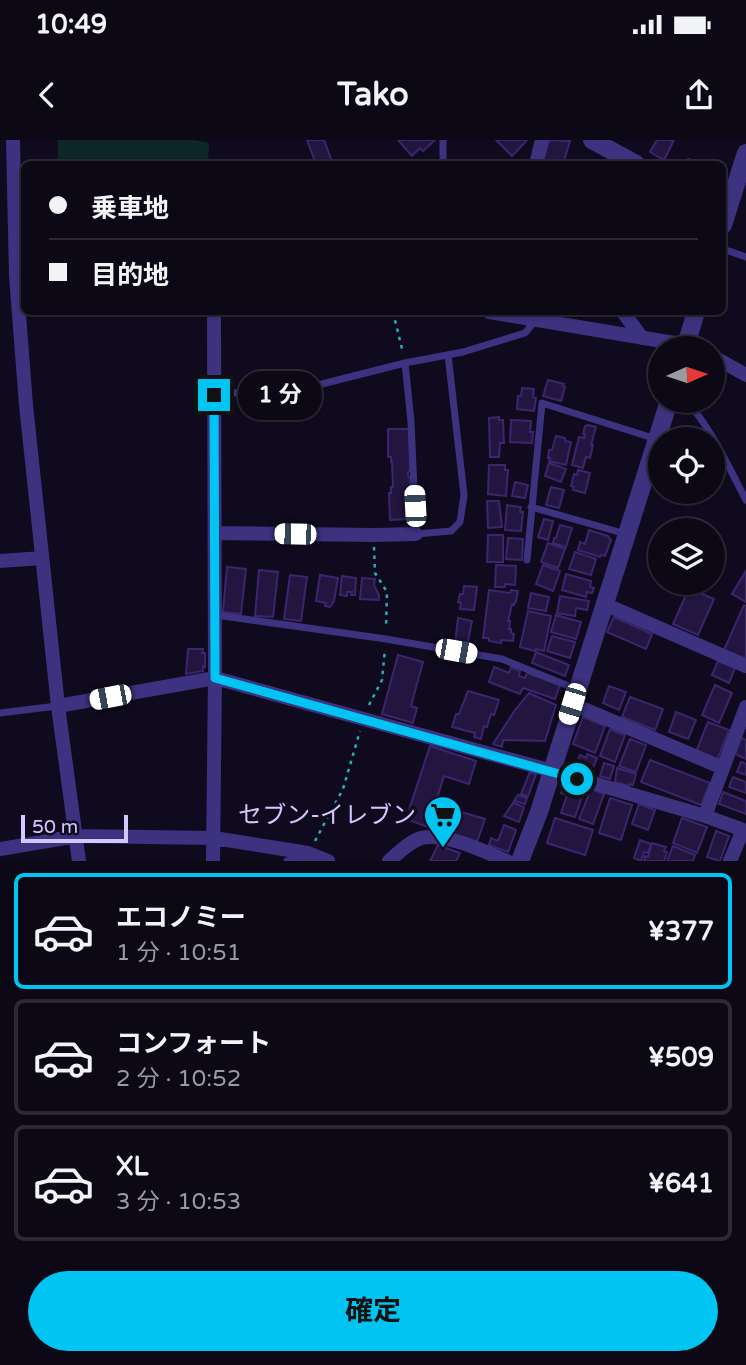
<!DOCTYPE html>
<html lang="ja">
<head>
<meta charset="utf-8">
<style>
	:root { --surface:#0c0816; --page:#15111f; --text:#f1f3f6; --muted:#9a9aa1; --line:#2c2935; --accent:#00c4f2 }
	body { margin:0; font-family:"Varela Round","Noto Sans JP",sans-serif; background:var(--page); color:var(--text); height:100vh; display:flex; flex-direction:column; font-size:26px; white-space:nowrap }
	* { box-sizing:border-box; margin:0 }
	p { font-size:23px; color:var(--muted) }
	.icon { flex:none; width:38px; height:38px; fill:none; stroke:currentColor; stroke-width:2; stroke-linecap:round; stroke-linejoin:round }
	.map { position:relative; height:721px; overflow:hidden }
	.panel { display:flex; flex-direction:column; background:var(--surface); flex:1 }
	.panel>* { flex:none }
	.banner { position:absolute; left:21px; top:21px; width:705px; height:154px; border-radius:10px; box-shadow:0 2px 5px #0004,0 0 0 2px var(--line); display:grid; align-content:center; height:154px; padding:0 28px; background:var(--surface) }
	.needle { width:46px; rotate:87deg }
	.tools { position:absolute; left:648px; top:196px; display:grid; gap:14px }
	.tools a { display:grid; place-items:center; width:77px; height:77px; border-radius:50%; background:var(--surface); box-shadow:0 2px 5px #0004,0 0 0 2px var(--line); font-size:35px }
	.scale { position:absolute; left:21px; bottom:18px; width:107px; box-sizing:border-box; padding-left:7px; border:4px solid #d3c7ff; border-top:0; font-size:19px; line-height:24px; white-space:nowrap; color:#d3c7ff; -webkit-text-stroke:5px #100a1e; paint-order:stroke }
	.end { position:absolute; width:32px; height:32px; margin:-16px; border:9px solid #00c4f2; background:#111; box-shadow:0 0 0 4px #111 }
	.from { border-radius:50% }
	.bubble { position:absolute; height:49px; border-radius:24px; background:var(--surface); box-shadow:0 2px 5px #0004,0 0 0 2px var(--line); font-size:23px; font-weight:700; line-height:49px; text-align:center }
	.car { position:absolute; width:21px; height:42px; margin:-21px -10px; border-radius:9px; box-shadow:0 0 5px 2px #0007; background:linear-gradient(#fff 24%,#345 0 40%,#fff 0 76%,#345 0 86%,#fff 0) }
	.banner b { display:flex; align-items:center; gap:24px; height:66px; font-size:26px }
	.banner b+b { border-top:2px solid var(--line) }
	.banner i { width:18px; height:18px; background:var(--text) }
	ul { padding:12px 0 0; list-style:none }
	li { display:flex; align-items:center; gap:21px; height:116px; margin:0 14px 10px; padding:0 14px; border:4px solid var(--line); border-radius:10px }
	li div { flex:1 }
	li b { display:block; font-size:26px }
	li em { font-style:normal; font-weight:700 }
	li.active { border-color:var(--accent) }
	li>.icon { width:63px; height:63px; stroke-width:1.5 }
	.cta { display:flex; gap:14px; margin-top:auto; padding:14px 28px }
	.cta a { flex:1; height:80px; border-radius:42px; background:var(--accent); color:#111; font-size:28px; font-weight:700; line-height:80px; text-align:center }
	.status { display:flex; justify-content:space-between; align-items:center; height:49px; padding:0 35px; background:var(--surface); direction:ltr }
	.status svg { height:19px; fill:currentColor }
	header { display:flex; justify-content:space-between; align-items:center; height:91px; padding:0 28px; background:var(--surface); font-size:32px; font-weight:700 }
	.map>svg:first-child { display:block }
	.green { fill:#0d2628 }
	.building { fill:#221540; stroke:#3b266d; stroke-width:2 }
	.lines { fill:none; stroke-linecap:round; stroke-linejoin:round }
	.path { stroke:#26b0b5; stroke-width:2.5; stroke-dasharray:3.5 5; stroke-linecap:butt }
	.service { stroke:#3c3280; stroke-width:7 }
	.minor { stroke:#3c3280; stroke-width:14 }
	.tertiary { stroke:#3c3280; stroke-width:18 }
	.route { stroke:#00c4f2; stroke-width:9 }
	.labels { text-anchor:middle; stroke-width:7; stroke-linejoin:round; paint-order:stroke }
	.poi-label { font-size:24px; fill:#d3c7ff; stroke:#100a1e; text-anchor:end }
</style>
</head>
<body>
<div class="status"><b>10:49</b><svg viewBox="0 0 49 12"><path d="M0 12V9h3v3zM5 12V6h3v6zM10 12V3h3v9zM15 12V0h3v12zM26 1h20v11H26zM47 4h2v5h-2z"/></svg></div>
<header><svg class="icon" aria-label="back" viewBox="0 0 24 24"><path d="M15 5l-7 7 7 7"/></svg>Tako<svg class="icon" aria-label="share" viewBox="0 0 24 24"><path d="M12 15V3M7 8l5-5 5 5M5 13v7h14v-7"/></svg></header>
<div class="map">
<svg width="746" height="721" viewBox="0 0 746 721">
	<rect width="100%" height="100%" fill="#100a1e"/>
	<path class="green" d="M58,0H194L209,3L208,24H58Z"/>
	<path class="building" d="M307,0H324L333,24H316Z
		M398,0H435L423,11L420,8L412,16Z
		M496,0H527L512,16Z
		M549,0L570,1L563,24H542Z
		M657,0H674L664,20L650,12Z
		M688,19L704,24H686Z
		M548,240L564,244L563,246L565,247L561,261L543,256Z
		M522,248L534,249L533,257L536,258L534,271L517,269L518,256H521Z
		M499,277V280H503L504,303H500L499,317H490L489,278Z
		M511,280L531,281L530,292H533L532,303L510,302Z
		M588,285L596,287L591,305H593L590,318L586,317L583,328L572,325L579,297L584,298L585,294H583L585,286Z
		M388,289H409L410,330L408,332V336L410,338L411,379L390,380L389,353H391V347H393L392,322H391V317H388Z
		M556,296L565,298V301L571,302L566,325L549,321L550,318H548L549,310H552Z
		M549,323L566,329L561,342L545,336Z
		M489,325H505V330H508L506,356L488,354Z
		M578,330L590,333L585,353L573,350L574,347L571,346L574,334L577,335Z
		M515,342L528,345L525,358L512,356Z
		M551,347L564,350L559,368L546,365Z
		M487,361H499L502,387L488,388Z
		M507,365L521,367L520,372H523L521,391L505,390Z
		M544,379L553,381L548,400L538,397Z
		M560,385L572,388L566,407L553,403L554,398H556Z
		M589,390L608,396L611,400L605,416L601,415L600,417L578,410L580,402L585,404Z
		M488,395H503V422H487Z
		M508,398L523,399L522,420L506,419Z
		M548,403L565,409L558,428L541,422Z
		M575,412L596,419L591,435L569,429Z
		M496,425L516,426L515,445L505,444V447H495Z
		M543,425L560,431L553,451L536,444Z
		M227,427L246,429L241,474L223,472Z
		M259,430L278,432L273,477L255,476Z
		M746,431V462L732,454Z
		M566,434L591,441L590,447L594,448L592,453L587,452L586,457L562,450Z
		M290,435L307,437L301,481L284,479Z
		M320,435L338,438L334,461L330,467L325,466L326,463L316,461Z
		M342,436L356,438L355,455H351L352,452H347V456L340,455Z
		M362,438L375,439L374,445L379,455V460L360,459Z
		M464,446L477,447L474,470L460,469L461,463L458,462L460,454H463Z
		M689,448L714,459L698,495L673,484Z
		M489,450L510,453L511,450L518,451L516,462H515L514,465L512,464L508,481H510L509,489H511V493L514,494L513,501L501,500V503L489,501V498H483Z
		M531,453L549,457L546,471L528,468Z
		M560,456L589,461L587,470L576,468L575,476L557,473Z
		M744,465L746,466V519L724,510Z
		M528,471L551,476L544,511L536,509L535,511L520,507Z
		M556,475L581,482L576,499L551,492Z
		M614,477L652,494L646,509L607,492Z
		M458,478L472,481L468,502H463V505L455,504Z
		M552,496L575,502L570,518L547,511Z
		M188,509H203L202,513H205V527L203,526V531L186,534Z
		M536,512L569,525L565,536L532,523Z
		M398,515L423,522L411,566L417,568L413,583L382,574Z
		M718,521L735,528L729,543L712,535Z
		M494,527L509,533L511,527L520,531L519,536L525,538L527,533L560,545L555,559L523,548L520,554L489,542Z
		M715,545L732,553L719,583L702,575Z
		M609,546L626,552L619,570L603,563Z
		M468,551L499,560L494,575L491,574L487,587L484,586L481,599L474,597L475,593L452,587L456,574H459Z
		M529,553L556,565L545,601L503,600L502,607L493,604L515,570Z
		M630,557L663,569L655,590L622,577Z
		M676,572L696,580L688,599L669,592Z
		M583,577L605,586L595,613L573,604Z
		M708,582L729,590L717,620L696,612Z
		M610,589L625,595L615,622L600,616Z
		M741,598L746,600V619L735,614Z
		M630,599L646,605L636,632L619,626Z
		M430,606L476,621L469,644L444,636L428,687L406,679Z
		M587,614L597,618L590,635L575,628L580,615L586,618Z
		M650,620L710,643L701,665L641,642Z
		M741,622L746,624V635L737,632Z
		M604,623L614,626L610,639L600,636Z
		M617,628L636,634L633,645L630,644L629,646L615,642Z
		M530,632L536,634L528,656L521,654Z
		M733,637L746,642V653L729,647Z
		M564,644L584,651L575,677L561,673L567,655L561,653Z
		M591,649L604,654L593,684L579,679Z
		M723,652L746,661V674L719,664Z
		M518,655L527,658L525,664L514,661Z
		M610,658L632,665L621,700L599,693Z
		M513,663L524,667L519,682L504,676Z
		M639,664L655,670L648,690L632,684Z
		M451,669L485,679L477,702L444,691Z
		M555,678L593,690L585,715L547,703Z
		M682,678L707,687L697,713L673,703Z
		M504,685L516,690L508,712L489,705L491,698L498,701Z
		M716,691L729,696L720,721L707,717Z
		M640,700L651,704L648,713L644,712L641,721L634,718Z
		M652,703L666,707L664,711L667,712L664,721H644L645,716L648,717Z
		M438,705L460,713L456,721H430Z
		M673,706L695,715L693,721H667Z"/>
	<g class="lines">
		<path class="path" d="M393,172L403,213
			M374,407L375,433L387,452L386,488
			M369,565L382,540L385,509
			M315,701L343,649L360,591"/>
		<path class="service" d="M443,24V0
			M723,109L746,117
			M405,223L411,282L416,394L451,391L460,382L464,355L448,215
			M214,255L322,244L405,223L463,212L525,193L535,181
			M687,261C712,290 728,326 746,360
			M531,367L626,394
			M527,420L542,263L656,299
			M216,475L386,499L502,519L576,549
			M0,573L57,566
			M287,721L306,718L307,717"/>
		<path class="minor" d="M13,0L16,136L26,265L58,566L79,721
			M536,24L542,0
			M489,172L686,205L693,208
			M623,172L642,198
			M712,216L746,235
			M215,393L374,395L416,394
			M0,421L42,418
			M604,464L746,526
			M572,564L723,628
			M58,566L215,538L552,631L705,676L746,691
			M705,676L746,567
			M0,709L77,696L214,698L308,713L328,721
			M213,721L215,538L214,172
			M389,721C398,713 409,702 421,698C445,692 486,712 507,721
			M730,721L743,690"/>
		<path class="tertiary" d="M592,0L636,24
			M723,85L746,13
			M685,208L696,172
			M520,721L539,672L669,261"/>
	</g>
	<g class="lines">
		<path class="route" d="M214,255L215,538L577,639"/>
	</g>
	<defs>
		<symbol id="supermarket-pin" viewBox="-11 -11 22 30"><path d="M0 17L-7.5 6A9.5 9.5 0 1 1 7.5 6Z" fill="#00c4f2" stroke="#100a1e"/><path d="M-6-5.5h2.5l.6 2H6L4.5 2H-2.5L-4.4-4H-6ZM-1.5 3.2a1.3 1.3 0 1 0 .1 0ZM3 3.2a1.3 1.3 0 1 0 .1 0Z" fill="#111"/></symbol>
	</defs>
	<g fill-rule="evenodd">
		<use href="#supermarket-pin" x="421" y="653" width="44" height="60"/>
	</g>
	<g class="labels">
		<g class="poi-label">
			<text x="416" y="683">セブン-イレブン</text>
		</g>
	</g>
</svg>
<div class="tools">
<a><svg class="needle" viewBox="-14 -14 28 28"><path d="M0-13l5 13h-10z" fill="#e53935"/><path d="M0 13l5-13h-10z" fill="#9a9aa1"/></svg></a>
<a><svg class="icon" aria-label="locate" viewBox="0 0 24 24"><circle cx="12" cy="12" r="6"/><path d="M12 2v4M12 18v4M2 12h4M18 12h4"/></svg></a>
<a><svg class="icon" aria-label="layers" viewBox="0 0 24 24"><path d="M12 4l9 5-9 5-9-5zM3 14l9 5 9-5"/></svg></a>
</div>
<div class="scale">50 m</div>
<i class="end from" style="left:577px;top:639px"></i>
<i class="end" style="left:214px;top:255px"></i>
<div class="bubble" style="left:238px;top:231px;width:84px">1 分</div>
<i class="car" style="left:415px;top:366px;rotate:357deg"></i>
<i class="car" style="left:295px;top:394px;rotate:271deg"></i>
<i class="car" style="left:456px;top:511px;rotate:100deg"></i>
<i class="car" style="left:110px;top:557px;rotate:259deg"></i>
<i class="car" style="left:572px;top:564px;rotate:197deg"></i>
<div class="banner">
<b><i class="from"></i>乗車地</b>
<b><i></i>目的地</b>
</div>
</div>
<section class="panel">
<ul>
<li class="active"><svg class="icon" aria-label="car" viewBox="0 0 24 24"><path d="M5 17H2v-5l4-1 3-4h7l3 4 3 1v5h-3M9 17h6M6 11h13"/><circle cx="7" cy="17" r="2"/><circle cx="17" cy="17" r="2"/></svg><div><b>エコノミー</b><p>1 分 · 10:51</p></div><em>¥377</em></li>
<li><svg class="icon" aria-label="car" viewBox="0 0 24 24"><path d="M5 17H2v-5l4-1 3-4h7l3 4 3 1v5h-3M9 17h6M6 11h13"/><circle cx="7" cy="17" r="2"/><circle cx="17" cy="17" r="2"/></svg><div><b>コンフォート</b><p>2 分 · 10:52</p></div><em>¥509</em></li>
<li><svg class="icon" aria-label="car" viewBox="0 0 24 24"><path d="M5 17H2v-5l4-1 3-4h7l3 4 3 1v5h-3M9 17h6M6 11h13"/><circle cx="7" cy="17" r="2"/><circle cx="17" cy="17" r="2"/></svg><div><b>XL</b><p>3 分 · 10:53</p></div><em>¥641</em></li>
</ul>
<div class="cta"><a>確定</a></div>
</section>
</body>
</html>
